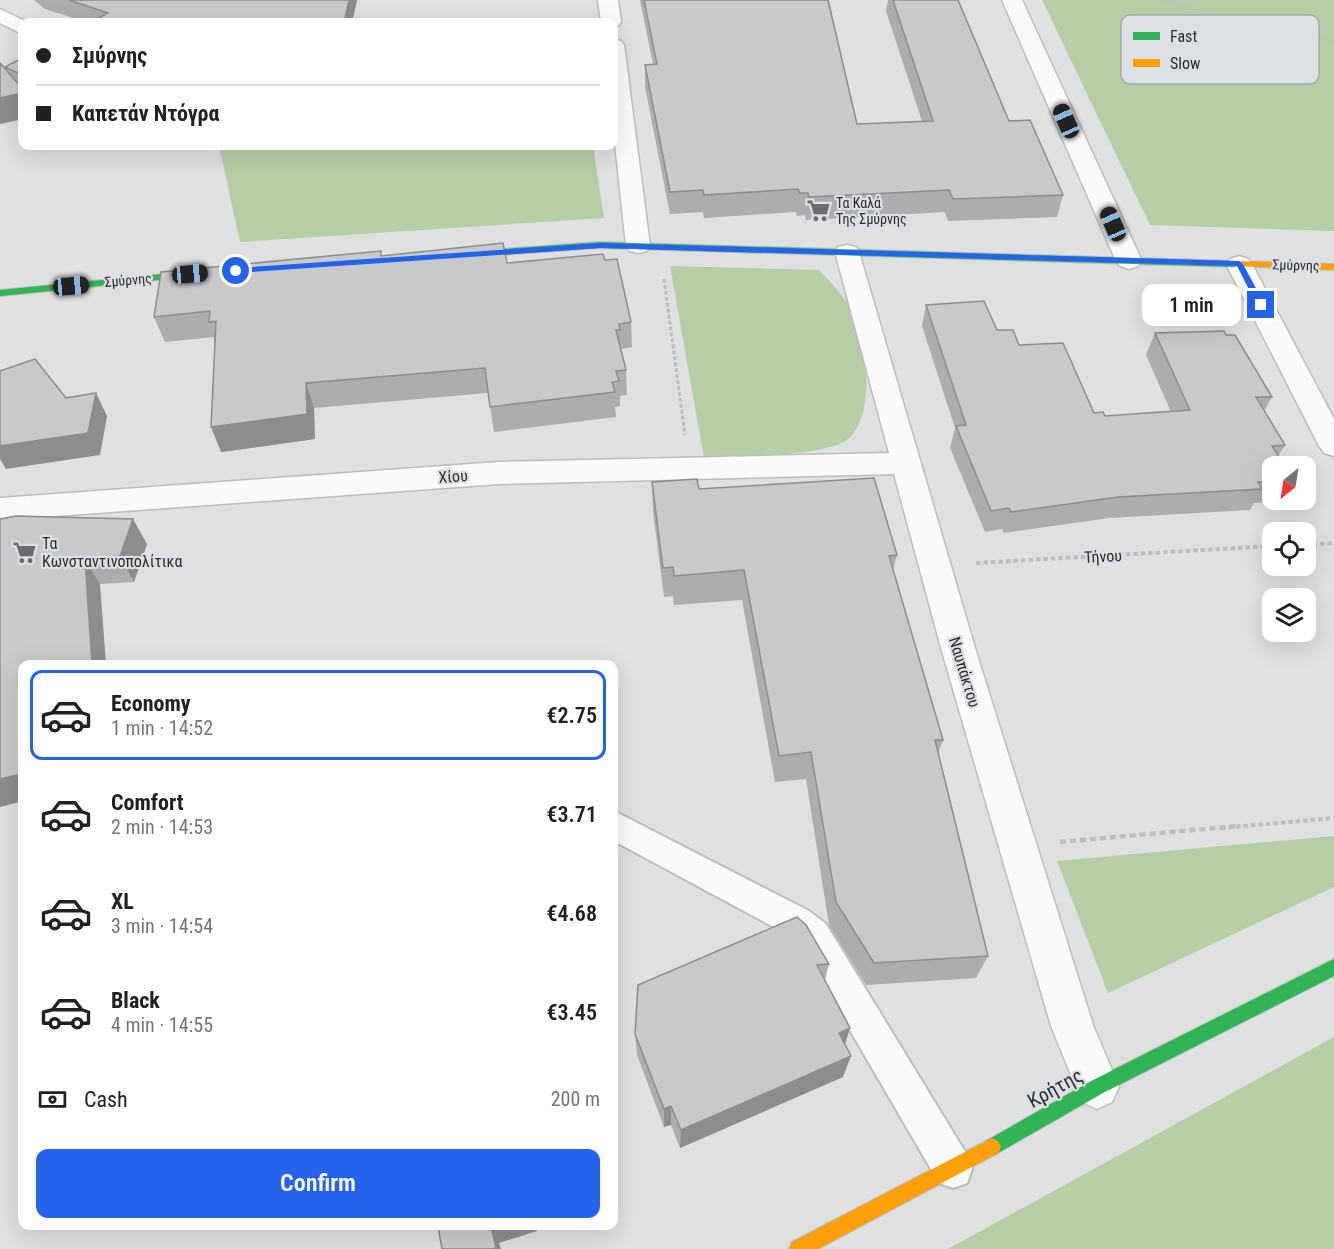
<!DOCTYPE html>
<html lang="en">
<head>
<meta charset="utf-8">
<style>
	:root { --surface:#fff; --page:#f6f6f6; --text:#202124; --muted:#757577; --line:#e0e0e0; --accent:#2563eb }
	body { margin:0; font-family:"Roboto Condensed",sans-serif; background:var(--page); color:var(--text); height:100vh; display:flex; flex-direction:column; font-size:22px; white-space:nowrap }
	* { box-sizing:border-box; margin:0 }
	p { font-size:20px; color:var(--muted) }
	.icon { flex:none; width:33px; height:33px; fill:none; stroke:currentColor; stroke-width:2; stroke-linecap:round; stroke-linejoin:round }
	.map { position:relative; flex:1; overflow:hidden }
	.panel { position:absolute; left:18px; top:660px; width:600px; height:570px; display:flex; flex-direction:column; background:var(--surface); border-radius:12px; box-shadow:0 6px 24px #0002 }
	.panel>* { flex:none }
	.guide { position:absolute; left:18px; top:18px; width:600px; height:132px; border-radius:12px; box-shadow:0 6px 24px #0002; display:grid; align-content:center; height:132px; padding:0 18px; background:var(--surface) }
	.needle { width:39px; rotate:210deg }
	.controls { position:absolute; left:1262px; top:456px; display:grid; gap:12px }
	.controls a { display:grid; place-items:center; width:54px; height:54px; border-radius:12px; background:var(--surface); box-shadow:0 6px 24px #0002; font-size:30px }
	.end { position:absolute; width:27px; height:27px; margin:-14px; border:8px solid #2563eb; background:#fff; box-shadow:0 0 0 3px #fff }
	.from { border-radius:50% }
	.bubble { position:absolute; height:42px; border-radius:12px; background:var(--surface); box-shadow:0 6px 24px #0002; font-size:20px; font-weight:600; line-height:42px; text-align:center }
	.car { position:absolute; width:18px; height:36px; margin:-18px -9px; border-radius:8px; box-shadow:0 0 4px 2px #0007; background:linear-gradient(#222 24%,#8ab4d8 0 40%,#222 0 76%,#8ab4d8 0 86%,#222 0) }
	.guide b { display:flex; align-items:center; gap:21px; height:57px; font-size:22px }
	.guide b+b { border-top:2px solid var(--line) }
	.guide i { width:15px; height:15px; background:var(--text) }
	ul { padding:10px 0 0; list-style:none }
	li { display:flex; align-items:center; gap:18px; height:90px; margin:0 12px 9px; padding:0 6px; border:3px solid transparent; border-radius:12px }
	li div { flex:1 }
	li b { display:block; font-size:22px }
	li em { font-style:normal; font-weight:600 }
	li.current { border-color:var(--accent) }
	li>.icon { width:54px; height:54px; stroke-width:1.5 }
	.pay { display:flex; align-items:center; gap:15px; height:66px; padding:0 18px; font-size:22px }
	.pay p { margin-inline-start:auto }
	.action { display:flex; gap:12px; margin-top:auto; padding:12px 18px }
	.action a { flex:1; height:69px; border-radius:12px; background:var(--accent); color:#fff; font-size:24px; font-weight:600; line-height:69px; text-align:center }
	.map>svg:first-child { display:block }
	.green { fill:#b6cda6 }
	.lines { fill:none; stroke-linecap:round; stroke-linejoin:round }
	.lane-casing { stroke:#bcbdbf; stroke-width:4 }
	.street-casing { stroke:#bcbdbf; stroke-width:3 }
	.fast-casing { stroke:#bcbdbf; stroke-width:2 }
	.slow-casing { stroke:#bcbdbf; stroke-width:2 }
	.path-far3 { stroke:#bebebf; stroke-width:2; stroke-dasharray:3 2; stroke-linecap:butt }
	.path-far2 { stroke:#bebebf; stroke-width:3; stroke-dasharray:4 2; stroke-linecap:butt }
	.path-far1 { stroke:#bebebf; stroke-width:4; stroke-dasharray:4.5 3; stroke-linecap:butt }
	.path { stroke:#bebebf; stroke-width:4.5; stroke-dasharray:6 4; stroke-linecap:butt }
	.lane { fill:#fafafb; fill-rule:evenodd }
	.street { fill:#fafafb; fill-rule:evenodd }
	.fast { fill:#30b455; fill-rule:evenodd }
	.slow { fill:#ff9f0a; fill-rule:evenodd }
	.wall { fill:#abadaf }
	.shaded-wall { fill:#8b8d8e }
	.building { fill:#c7c9cb; stroke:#8b8d8e; stroke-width:1.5 }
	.route { fill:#2563eb }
	.labels { text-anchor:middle; stroke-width:4.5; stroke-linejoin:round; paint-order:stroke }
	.far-poi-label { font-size:14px; fill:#2c2d2f; stroke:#dcdfe4; text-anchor:start }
	.far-street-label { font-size:14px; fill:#2c2d2f; stroke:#dcdfe4 }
	.street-label { font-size:16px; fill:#2c2d2f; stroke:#dcdfe4 }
	.poi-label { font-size:16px; fill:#2c2d2f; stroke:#dcdfe4; text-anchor:start }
	.near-street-label { font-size:20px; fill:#2c2d2f; stroke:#dcdfe4 }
	.key { fill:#dcdfe4; stroke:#a7aaae; stroke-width:1.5 }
	.key-label { font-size:16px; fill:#2c2d2f }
</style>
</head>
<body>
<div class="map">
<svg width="1334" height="1249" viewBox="0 0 1334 1249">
	<rect width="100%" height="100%" fill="#dee0e2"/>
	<path class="green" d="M1042,0H1334V231L1150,225Z
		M219,146H593L604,218L240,242Z
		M670,266L819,270C832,283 844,297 853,313C867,341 876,416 848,439C825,457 736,456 704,458Z
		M1334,836V887L1108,993L1057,861Z
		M1334,1037V1249H948Z"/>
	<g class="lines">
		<defs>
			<path id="lane" d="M614,811L809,911L826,924L967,1155L972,1169L967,1183L953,1188L939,1183L802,948L785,933L614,841Z"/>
			<path id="street" d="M598,0H618L621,22L618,26L614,27V22H601Z
				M1002,0H1022L1142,261L1138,266L1129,269L1120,266L1116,261Z
				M0,9L27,22H22V34L0,23Z
				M614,39L621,41L624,45L650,246L647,251L638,253L629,251L626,246L614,134Z
				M847,245L856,247L859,252L975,648L1093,1025L1119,1087L1112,1102L1097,1109L1082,1102L1051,1026L941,648L894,474L498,484L0,520V498L498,462L889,453L835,252L838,247Z
				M1239,256L1248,259L1252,264L1334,419V456L1324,453L1319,446L1226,264L1230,259Z"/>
			<path id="fast" d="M600,242L1235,261L1240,264L1235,267L600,248L459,258L454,255L459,252Z
				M204,270L208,271V275L0,296V290Z
				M1334,959V976L1103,1093L998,1153L992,1156L986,1153L983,1147L986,1141L1091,1081Z"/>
			<path id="slow" d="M1235,261L1334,264V270L1231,266L1230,264Z
				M992,1138L998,1141L1001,1147L998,1153L818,1249H789L792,1242Z"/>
		</defs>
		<use href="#lane" class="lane-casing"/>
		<use href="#street" class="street-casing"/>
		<use href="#fast" class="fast-casing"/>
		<use href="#slow" class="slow-casing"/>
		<path class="path-far3" d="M1163,0L1233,22L1334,42"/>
		<path class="path-far2" d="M664,279L685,435"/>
		<path class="path-far1" d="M1305,545L1334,543
			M976,563L1272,546
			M1221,828L1334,818"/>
		<path class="path" d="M1060,842L1238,826"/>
		<use href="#lane" class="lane"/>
		<use href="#street" class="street"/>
		<use href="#fast" class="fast"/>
		<use href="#slow" class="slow"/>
	</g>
	<path class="wall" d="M34,0H357L352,22H86L45,9Z
		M640,0H828L857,124L922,121L886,11L888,0H958L1009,121L1063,195L1057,217L948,221L945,212L806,220L805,215L797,216L796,212L704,218L703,212L670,214L645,87V65L653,64Z
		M22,58V119L0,124V63L7,71L5,67Z
		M382,256L507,263L605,260L631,322L632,347L621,349L626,370L627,395L620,396V406L615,407L616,417L494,432L488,393L314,408L315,439L221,452L214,337L165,342L154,317Z
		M926,305L997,330L1019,345L1094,413L1105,416L1171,412L1146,355L1155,333L1226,335L1272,397L1264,411L1285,445L1272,466V499L1269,502L1254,503L1250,510L1109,518L1004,533L1002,529L985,532L950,448L955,428L922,326Z
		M652,482L699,489L897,555L893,570L943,740L938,753L988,956L976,978L866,985L829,925L806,779L775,782L742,600L674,605L673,596L664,597L653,512Z
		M0,519L147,544L134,582L100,584L22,801L0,807Z
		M797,917L829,964L825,980L850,1028L845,1044L843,1077L680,1148L671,1125L664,1127L637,1055L635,1034Z"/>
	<path class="shaded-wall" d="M349,0H357L352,22H345V19Z
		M22,93V119L0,124V98Z
		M306,383L314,408L315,439L221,452L211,427Z
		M96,393L107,416L100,455L6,469L0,459V446Z
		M133,519L147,544L134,582L120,556Z
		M85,559L100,584L106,664H92Z
		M22,774V801L0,807V779Z
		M850,1028L843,1050L839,1033Z
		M851,1056L843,1077L680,1148L681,1130Z
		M671,1106V1125L664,1127V1109Z
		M507,1226H536L537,1231L499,1243L501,1249H491L492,1230Z"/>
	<path class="building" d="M69,0H349L345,19L264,22H91L108,13Z
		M644,0H828L857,124L933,121L893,0H958L1009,121L1030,120L1063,195L953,199L949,190L809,197L808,193H800L798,189L704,195L703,190L670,192L645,65L657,64Z
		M22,58V75L5,67Z
		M0,63L22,88V93L0,98Z
		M503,243L507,263L603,254L605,260L617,259L631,322L619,324L620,330H616L626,370L616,371L619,381L612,382L615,392L490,407L485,368L306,383L307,414L211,427L216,321L209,322L210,311L154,317L161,272L381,251V256Z
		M984,301L997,330H1013L1019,345L1063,343L1094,413L1103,412L1105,416L1190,410L1155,333L1224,331L1226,335H1235L1272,397H1256L1285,445L1272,446L1285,466H1272V482H1258L1262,489L1118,497L1011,512L1009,508L991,511L956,426L966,425L926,305Z
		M35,359L66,398L96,393L88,433L0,446V371Z
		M874,478L897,555L889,556L943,740H935L988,956L874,963L836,902L811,752L779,756L744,570L674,576L673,567L663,568L652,482L697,479L699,489Z
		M16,516L133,519L120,556L85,559L92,664H22V774L0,779V519Z
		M797,917L806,925L829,964L817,965L850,1028L839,1033L851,1056L681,1130L671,1106L664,1109L635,1034L638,985Z
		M438,1226H507L492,1230L496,1248L491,1249H442Z"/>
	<path class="route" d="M600,243L1239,261L1243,264L1265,305L1258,307L1237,266L600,248L236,273L233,271L236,268Z"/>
	<defs>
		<symbol id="supermarket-bare" viewBox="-9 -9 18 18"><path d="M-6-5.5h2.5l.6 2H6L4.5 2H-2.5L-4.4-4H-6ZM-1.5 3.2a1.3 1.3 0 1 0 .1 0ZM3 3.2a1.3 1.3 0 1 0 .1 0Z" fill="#6a6c6e" stroke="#dcdfe4" stroke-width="2.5" paint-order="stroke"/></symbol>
	</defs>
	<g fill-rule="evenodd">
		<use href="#supermarket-bare" x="802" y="194" width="33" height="33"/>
		<use href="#supermarket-bare" x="8" y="536" width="33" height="33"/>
	</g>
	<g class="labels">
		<g class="far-poi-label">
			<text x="836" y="208">Τα Καλά<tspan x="836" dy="16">Της Σμύρνης</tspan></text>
		</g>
		<g class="far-street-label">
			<text transform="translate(1296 265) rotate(2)" y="5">Σμύρνης</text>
			<text transform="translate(128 280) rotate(-5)" y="5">Σμύρνης</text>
		</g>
		<g class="street-label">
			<text transform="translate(453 476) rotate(-4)" y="6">Χίου</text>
			<text transform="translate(1103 556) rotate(-3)" y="6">Τήνου</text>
			<text transform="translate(965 672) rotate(73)" y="6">Ναυπάκτου</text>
		</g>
		<g class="poi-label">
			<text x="42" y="549">Τα<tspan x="42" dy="18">Κωνσταντινοπολίτικα</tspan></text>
		</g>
		<g class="near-street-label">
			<text transform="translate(1055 1088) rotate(-29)" y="7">Κρήτης</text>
		</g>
	</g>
	<rect x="1121" y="15" width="198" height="69" rx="9" class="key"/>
	<rect x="1133" y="32" width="27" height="8" fill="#30b455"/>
	<rect x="1133" y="59" width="27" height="8" fill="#ff9f0a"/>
	<g class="key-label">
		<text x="1170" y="42">Fast</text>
		<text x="1170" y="69">Slow</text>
	</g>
</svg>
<div class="controls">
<a><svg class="needle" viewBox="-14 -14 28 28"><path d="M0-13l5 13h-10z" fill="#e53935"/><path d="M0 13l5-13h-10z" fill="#757577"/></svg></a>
<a><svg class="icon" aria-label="locate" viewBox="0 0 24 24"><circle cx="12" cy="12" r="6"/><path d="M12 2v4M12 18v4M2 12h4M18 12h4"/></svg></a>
<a><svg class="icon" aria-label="layers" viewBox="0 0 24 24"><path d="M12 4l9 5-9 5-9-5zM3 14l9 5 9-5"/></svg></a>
</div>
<i class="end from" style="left:236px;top:271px"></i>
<i class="end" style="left:1261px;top:305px"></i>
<div class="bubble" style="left:1142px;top:284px;width:99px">1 min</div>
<i class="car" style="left:1066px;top:121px;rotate:336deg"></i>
<i class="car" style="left:1113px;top:224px;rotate:336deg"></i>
<i class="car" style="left:190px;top:274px;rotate:85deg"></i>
<i class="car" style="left:71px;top:286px;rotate:85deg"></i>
<div class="guide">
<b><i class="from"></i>Σμύρνης</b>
<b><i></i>Καπετάν Ντόγρα</b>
</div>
<section class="panel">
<ul>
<li class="current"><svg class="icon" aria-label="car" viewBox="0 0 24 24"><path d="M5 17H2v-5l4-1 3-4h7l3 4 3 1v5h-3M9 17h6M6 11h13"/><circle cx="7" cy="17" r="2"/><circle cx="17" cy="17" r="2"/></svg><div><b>Economy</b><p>1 min · 14:52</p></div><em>€2.75</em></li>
<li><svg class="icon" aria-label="car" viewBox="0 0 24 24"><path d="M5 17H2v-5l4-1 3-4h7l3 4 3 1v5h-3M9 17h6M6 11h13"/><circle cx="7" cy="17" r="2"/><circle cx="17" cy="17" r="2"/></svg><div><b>Comfort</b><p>2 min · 14:53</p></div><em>€3.71</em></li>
<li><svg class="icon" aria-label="car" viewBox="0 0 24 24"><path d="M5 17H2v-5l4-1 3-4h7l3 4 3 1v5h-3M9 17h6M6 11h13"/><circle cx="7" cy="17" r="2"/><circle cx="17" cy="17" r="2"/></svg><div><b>XL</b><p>3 min · 14:54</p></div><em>€4.68</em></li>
<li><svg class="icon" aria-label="car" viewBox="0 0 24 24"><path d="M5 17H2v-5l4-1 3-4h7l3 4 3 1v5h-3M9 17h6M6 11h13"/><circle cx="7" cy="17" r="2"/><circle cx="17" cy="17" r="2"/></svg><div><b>Black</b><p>4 min · 14:55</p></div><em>€3.45</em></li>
</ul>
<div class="pay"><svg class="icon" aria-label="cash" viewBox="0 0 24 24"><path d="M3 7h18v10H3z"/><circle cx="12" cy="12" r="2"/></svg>Cash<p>200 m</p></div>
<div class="action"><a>Confirm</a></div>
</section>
</div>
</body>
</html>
